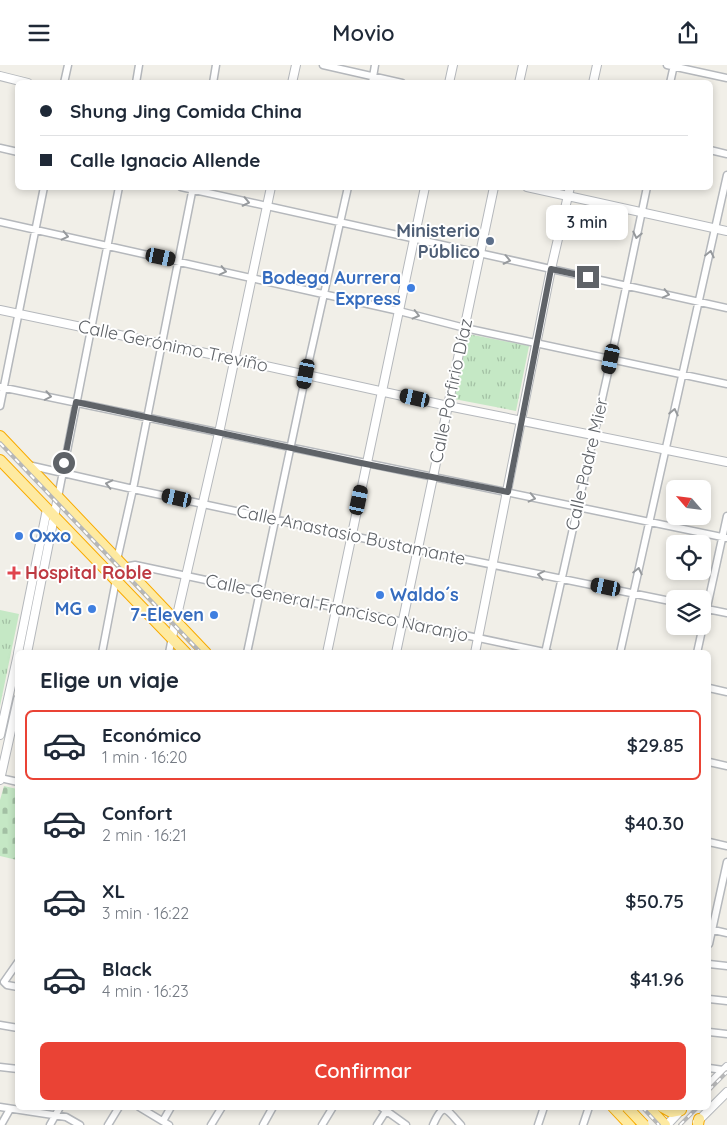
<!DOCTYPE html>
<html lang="es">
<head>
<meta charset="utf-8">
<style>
	:root { --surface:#fff; --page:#f2f2f3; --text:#1f2937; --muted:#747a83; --line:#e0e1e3; --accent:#ea4335 }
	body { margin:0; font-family:Quicksand,sans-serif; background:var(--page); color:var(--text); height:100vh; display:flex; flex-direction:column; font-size:19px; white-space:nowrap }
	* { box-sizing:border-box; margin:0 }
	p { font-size:16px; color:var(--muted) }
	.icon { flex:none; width:28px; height:28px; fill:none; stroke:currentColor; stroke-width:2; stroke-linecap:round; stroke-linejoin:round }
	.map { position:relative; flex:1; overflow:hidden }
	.details { position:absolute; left:15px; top:585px; width:696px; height:460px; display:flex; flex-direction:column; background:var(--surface); border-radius:8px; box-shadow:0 2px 8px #0003 }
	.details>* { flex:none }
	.hud { position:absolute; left:15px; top:15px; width:698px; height:110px; border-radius:8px; box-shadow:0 2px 8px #0003; display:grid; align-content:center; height:110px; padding:0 25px; background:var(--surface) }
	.needle { width:32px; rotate:298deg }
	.controls { position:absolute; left:666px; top:415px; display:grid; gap:10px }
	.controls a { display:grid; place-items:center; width:45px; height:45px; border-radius:8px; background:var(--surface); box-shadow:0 2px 8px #0003; font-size:25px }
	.end { position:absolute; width:22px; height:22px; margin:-11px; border:6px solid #5f6368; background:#fff; box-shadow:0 0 0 2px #fff }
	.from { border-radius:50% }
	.bubble { position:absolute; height:35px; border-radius:8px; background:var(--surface); box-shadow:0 2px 8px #0003; font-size:16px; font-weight:600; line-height:35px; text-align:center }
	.car { position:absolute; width:15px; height:30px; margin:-15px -8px; border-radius:6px; box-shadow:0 0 4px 1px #0007; background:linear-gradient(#222 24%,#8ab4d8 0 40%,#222 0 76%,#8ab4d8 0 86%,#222 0) }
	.hud b { display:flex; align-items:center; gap:18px; height:48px; font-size:19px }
	.hud b+b { border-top:1px solid var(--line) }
	.hud i { width:12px; height:12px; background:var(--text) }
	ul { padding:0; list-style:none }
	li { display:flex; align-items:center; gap:15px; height:70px; margin:0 10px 8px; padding:0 15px; border:2px solid transparent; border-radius:8px }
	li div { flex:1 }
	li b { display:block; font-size:19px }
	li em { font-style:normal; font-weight:600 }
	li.current { border-color:var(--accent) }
	li>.icon { width:45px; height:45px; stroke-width:1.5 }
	h2 { padding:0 25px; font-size:22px; line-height:60px }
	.button { display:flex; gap:10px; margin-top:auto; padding:10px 25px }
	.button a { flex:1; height:58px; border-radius:8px; background:var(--accent); color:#fff; font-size:20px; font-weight:600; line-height:58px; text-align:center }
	header { display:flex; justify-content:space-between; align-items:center; height:65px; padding:0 25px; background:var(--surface); font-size:22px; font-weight:600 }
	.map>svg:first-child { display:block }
	.grass { fill:url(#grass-tufts) }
	.cemetery { fill:url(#cemetery-stones) }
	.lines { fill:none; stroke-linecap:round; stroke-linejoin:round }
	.minor-casing { stroke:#b5b8bc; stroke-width:9 }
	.tertiary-casing { stroke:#b5b8bc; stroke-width:10 }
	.trunk-casing { stroke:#f9ab00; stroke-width:12 }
	.minor { stroke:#fff; stroke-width:6 }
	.tertiary { stroke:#fff; stroke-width:8 }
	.trunk { stroke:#feeaa1; stroke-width:10 }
	.rail-casing { stroke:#b6b7b8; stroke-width:4 }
	.rail { stroke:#fff; stroke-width:2; stroke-dasharray:5.5; stroke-linecap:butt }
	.trunk-bridge-casing { stroke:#f9ab00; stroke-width:12; stroke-linecap:butt }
	.trunk-bridge { stroke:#feeaa1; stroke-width:10 }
	.oneway { stroke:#979a9d }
	.route { stroke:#5f6368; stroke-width:6 }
	.service-dot { fill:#5c6f8a; stroke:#fff; stroke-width:2 }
	.shop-dot { fill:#3f7fe0; stroke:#fff; stroke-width:2 }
	.health-dot { fill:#e0444e; stroke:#fff; stroke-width:2 }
	.labels { text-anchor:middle; stroke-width:4; stroke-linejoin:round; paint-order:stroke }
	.service-label { font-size:18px; font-weight:bold; fill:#4e5e75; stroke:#fff; text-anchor:end }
	.shop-label { font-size:18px; font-weight:bold; fill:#366cbe; stroke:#fff; text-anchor:end }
	.street-label { font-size:18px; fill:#5f6368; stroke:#fff }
	.health-label { font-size:18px; font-weight:bold; fill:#be3a42; stroke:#fff; text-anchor:start }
</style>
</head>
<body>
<header><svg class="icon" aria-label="menu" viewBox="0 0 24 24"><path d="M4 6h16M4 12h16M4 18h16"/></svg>Movio<svg class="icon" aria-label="share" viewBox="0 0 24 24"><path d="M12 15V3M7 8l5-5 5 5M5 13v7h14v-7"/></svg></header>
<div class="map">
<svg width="727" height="1060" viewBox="0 0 727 1060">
	<defs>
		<pattern id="grass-tufts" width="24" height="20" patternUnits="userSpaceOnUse" patternTransform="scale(1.25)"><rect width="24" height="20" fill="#c5e8c5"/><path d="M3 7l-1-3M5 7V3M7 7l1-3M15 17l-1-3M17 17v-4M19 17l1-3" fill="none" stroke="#a3c0a4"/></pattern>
		<pattern id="cemetery-stones" width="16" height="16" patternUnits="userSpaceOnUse" patternTransform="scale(1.25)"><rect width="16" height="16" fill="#c5e8c5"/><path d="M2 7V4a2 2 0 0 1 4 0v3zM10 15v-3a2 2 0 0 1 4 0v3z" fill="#a3c0a4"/></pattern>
	</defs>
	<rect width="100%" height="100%" fill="#f1efe8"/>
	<path class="grass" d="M468,269L529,281L516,346L454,334Z
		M0,545L19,549L0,641Z"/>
	<path class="cemetery" d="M4,721L17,724V795L0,791V735Z"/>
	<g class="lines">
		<defs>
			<path id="minor" d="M323,0L402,18
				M667,0L727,13
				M64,18L68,0
				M136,18L139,0
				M213,18L216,0
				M372,18L375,0
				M670,18L674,0
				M0,83L18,87
				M710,85L727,89
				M181,122L727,243
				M0,157L399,246L465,263L727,319
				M0,322L727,473
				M0,341L44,122
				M28,400L133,424L352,471L675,537
				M58,432L119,122
				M117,495L133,424L193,122
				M125,504L129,501L135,500L549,588
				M702,543L727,548
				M102,588L116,515
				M169,588L172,572
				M247,588L306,309L348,122
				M545,588L611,294L647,122
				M620,588L727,110
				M697,588L727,451
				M709,623L727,627
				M709,697L727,701
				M0,713L18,717
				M709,777L727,781
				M709,864L727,868
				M709,879L727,797
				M18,897L4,917L7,920L18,922
				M709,899L727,901
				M709,934L727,936
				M0,960L18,963
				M709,967L727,969
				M0,1002L18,1004
				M709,1003L723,1005
				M0,1042L66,1052L80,1060
				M139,1042L169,1060
				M381,1042L406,1060
				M163,1056L171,1042
				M1,1060L10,1044
				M50,1060L60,1042
				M108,1060L119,1042
				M211,1060L222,1042
				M263,1060L273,1042
				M322,1060L333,1042
				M377,1060L386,1046
				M433,1060C444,1036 446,1044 461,1060
				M538,1060L544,1042
				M583,1060L589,1042"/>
			<path id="tertiary" d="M0,11L28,18
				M292,18L296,0
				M449,18L453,0
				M519,18L523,0
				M593,18L597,0
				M527,122L727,166
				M0,245L234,294L448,341L727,397
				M172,572L219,368L271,122
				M18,588L47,444
				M27,588L58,432
				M327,588L425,122
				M396,588L494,122
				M475,588L551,204L570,122
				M0,670L18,589
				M0,715L18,634
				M709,1020L727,1002
				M697,1057L727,1027
				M667,1060L681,1045"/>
			<path id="trunk" d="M0,371L206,588
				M0,395L186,588
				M613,1042L630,1060
				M648,1042L665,1060
				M662,1042L671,1047L681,1045
				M698,1060L699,1054"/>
		</defs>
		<use href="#minor" class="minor-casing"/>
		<use href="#tertiary" class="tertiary-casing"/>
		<use href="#trunk" class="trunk-casing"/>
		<use href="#minor" class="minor"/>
		<use href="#tertiary" class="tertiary"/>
		<use href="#trunk" class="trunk"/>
		<defs>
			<path id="rail" d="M0,378L201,588
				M709,1025L727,1007
				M642,1042L659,1060
				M680,1060L698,1042"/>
		</defs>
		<use href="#rail" class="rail-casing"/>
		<use href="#rail" class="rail"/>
		<defs>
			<path id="trunk-bridge" d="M627,1042L644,1060"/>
		</defs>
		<use href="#trunk-bridge" class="trunk-bridge-casing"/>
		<use href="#trunk-bridge" class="trunk-bridge"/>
	</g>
	<defs><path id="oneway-chevron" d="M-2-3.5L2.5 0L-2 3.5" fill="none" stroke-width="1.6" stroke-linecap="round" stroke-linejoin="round" transform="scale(1.25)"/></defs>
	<g class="oneway">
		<use href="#oneway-chevron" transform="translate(246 137) rotate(12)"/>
		<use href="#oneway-chevron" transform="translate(637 170) rotate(102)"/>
		<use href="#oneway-chevron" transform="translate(65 171) rotate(13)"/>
		<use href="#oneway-chevron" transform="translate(710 189) rotate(-77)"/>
		<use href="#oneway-chevron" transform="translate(507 195) rotate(12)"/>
		<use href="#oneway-chevron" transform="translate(223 206) rotate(13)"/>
		<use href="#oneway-chevron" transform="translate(666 229) rotate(13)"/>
		<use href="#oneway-chevron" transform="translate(416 250) rotate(14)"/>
		<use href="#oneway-chevron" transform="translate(48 331) rotate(11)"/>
		<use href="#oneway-chevron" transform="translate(674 347) rotate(-78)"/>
		<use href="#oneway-chevron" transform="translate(109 419) rotate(-167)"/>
		<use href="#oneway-chevron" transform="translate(532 433) rotate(13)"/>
		<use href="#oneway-chevron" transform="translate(638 506) rotate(-77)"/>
		<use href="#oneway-chevron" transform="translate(541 510) rotate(-169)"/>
	</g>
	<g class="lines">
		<path class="route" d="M64,398L76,337L366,399L508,427L551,204L588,212"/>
	</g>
	<circle class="service-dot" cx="490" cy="176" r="5"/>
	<g class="shop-dot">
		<circle cx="411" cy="223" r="5"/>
		<circle cx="19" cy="471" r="5"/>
		<circle cx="380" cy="530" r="5"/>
		<circle cx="92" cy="544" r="5"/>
		<circle cx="214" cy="550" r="5"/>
	</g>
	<path class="health-dot" d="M11.5 500.5h5v5h5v5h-5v5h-5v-5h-5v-5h5z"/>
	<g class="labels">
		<g class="service-label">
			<text x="480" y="172">Ministerio<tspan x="480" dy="21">Público</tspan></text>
		</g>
		<g class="shop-label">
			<text x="401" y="219">Bodega Aurrera<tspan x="401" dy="21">Express</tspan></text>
			<text x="29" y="477" text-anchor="start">Oxxo</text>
			<text x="390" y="536" text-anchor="start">Waldo´s</text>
			<text x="82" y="550">MG</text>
			<text x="204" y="556">7-Eleven</text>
		</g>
		<g class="street-label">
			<text transform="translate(173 281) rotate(12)" y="6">Calle Gerónimo Treviño</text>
			<text transform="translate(451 326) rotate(-78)" y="6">Calle Porfirio Díaz</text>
			<text transform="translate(587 399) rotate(-77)" y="6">Calle Padre Mier</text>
			<text transform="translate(351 470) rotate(12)" y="6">Calle Anastasio Bustamante</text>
			<text transform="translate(337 543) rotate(12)" y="6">Calle General Francisco Naranjo</text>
		</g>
		<g class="health-label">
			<text x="25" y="514">Hospital Roble</text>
		</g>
	</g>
</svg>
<div class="controls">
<a><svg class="needle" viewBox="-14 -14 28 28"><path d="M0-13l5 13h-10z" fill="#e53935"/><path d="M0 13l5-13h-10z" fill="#747a83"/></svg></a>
<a><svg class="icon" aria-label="locate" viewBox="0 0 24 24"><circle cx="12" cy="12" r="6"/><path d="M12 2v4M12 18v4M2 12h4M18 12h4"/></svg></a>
<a><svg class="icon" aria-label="layers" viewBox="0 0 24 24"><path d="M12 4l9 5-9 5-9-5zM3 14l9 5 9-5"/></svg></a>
</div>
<i class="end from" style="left:64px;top:398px"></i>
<i class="end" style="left:588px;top:212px"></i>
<div class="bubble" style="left:546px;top:140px;width:82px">3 min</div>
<i class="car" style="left:161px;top:192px;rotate:102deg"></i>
<i class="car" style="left:611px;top:294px;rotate:192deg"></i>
<i class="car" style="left:306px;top:309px;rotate:191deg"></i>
<i class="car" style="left:415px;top:333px;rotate:283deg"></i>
<i class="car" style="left:177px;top:433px;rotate:283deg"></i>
<i class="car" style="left:359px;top:435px;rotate:12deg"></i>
<i class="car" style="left:606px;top:522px;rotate:282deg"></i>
<div class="hud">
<b><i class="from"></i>Shung Jing Comida China</b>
<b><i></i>Calle Ignacio Allende</b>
</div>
<section class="details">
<h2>Elige un viaje</h2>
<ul>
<li class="current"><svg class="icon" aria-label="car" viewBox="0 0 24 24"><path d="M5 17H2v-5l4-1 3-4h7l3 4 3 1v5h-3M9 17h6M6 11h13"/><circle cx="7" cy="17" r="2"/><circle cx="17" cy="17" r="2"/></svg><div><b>Económico</b><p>1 min · 16:20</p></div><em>$29.85</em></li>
<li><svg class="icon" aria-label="car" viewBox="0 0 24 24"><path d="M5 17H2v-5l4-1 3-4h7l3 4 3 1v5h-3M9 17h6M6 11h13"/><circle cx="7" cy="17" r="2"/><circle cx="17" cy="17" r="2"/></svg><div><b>Confort</b><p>2 min · 16:21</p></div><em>$40.30</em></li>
<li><svg class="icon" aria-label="car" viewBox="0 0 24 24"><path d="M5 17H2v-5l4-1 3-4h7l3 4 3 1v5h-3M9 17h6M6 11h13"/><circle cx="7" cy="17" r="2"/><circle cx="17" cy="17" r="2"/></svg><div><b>XL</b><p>3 min · 16:22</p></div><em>$50.75</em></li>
<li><svg class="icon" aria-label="car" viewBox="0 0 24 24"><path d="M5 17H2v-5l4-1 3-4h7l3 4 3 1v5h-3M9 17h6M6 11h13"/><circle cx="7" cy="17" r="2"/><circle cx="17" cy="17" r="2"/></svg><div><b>Black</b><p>4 min · 16:23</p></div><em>$41.96</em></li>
</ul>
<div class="button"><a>Confirmar</a></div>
</section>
</div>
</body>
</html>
